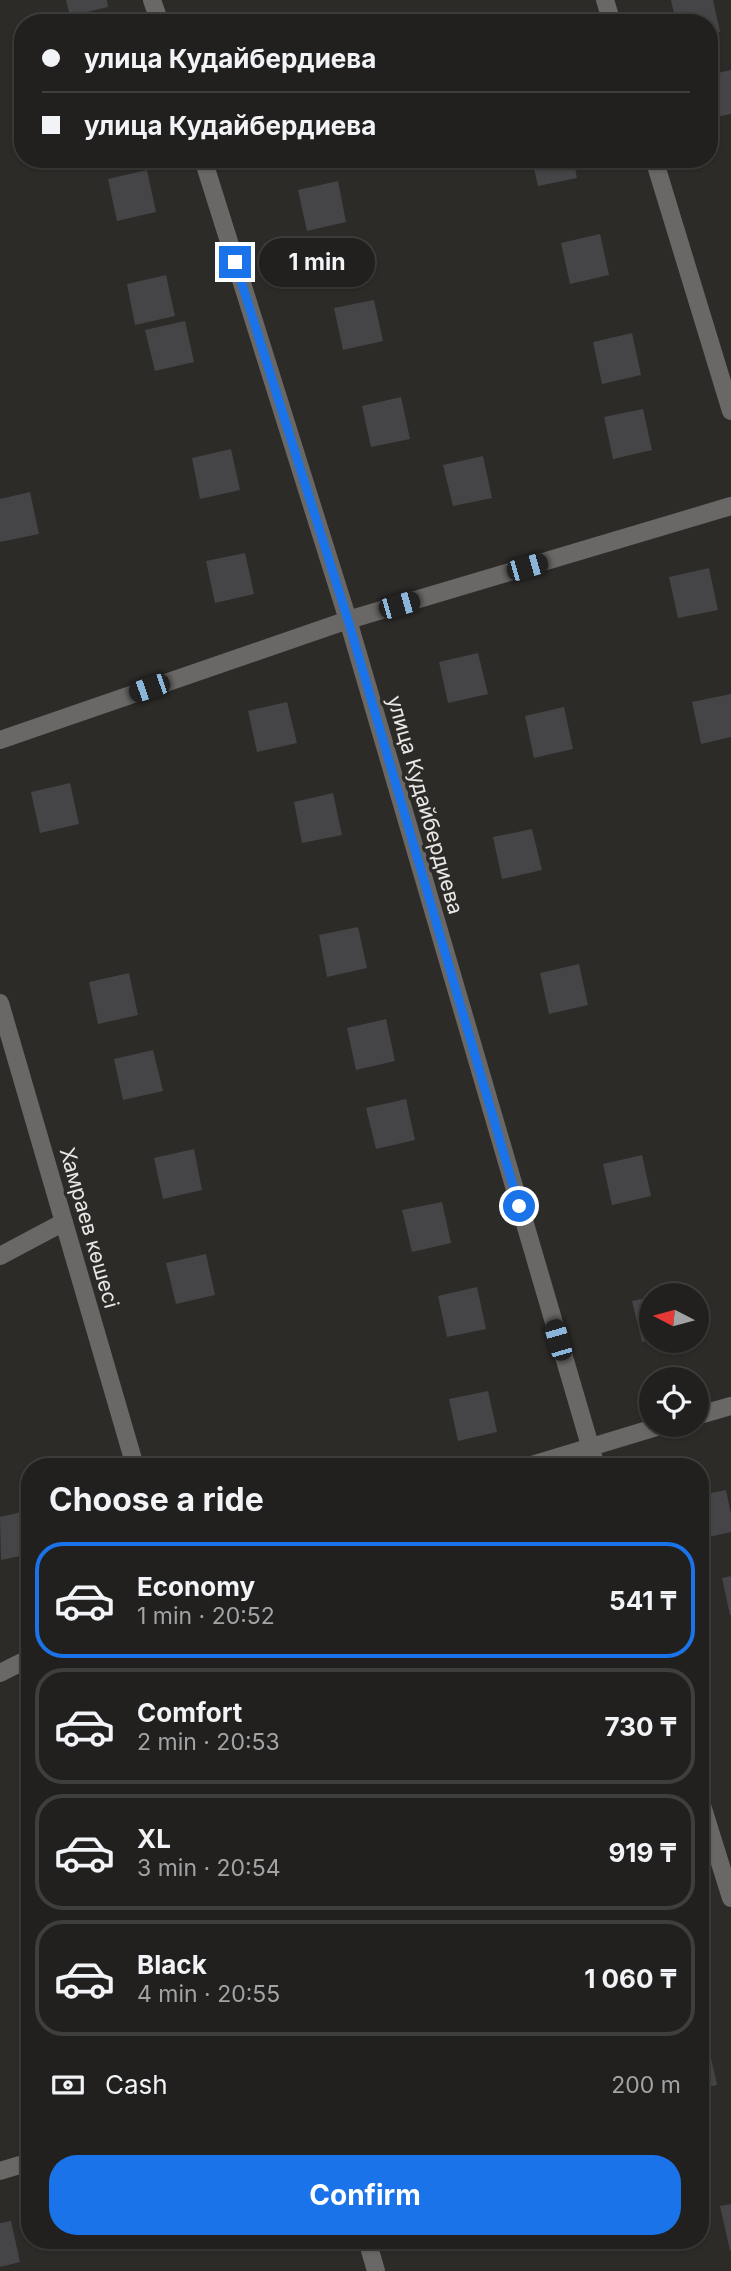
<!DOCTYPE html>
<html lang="en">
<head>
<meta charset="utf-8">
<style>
	:root { --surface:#21201e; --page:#292827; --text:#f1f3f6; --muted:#a2a3a4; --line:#3e3e3c; --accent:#1a73e8 }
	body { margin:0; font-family:Inter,sans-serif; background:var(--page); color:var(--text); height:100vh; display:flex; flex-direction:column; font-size:26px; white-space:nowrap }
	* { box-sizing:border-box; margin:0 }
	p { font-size:23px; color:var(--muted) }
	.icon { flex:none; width:38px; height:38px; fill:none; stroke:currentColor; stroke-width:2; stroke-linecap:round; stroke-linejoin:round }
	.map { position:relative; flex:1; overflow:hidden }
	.panel { position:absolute; left:21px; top:1458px; width:688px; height:791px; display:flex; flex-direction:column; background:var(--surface); border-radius:28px; box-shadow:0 2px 5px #0004,0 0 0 2px var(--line) }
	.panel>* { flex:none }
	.top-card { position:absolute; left:14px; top:14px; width:704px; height:154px; border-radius:28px; box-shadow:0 2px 5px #0004,0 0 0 2px var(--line); display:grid; align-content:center; height:154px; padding:0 28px; background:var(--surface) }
	.needle { width:46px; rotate:276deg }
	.fabs { position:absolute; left:639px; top:1283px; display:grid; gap:14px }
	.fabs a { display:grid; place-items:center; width:70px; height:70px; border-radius:50%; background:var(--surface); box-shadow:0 2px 5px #0004,0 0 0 2px var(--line); font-size:35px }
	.end { position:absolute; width:32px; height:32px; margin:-16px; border:9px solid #1a73e8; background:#fff; box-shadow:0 0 0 4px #fff }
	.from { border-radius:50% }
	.bubble { position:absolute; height:49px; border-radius:24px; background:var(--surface); box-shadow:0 2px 5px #0004,0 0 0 2px var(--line); font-size:23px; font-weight:700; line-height:49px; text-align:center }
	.car { position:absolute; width:21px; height:42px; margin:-21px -10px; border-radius:9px; box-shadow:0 0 5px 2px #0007; background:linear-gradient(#222 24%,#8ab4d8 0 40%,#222 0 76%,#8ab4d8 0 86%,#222 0) }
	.top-card b { display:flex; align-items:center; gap:24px; height:66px; font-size:26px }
	.top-card b+b { border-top:2px solid var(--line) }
	.top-card i { width:18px; height:18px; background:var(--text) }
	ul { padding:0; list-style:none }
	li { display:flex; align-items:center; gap:21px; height:116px; margin:0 14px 10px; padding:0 14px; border:4px solid var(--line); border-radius:28px }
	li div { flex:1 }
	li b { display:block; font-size:26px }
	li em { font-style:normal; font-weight:700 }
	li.selected { border-color:var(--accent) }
	li>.icon { width:63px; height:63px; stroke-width:1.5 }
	h2 { padding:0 28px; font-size:32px; line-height:84px }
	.pay { display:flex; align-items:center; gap:18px; height:77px; padding:0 28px; font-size:26px }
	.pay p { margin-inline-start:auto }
	.action { display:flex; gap:14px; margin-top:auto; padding:14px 28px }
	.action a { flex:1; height:80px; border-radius:28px; background:var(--accent); color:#fff; font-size:28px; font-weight:700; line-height:80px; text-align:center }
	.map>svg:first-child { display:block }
	.building { fill:#454548 }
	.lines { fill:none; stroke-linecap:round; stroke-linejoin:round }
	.minor { stroke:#696867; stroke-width:18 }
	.route { stroke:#1a73e8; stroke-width:9 }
	.labels { text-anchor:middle; stroke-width:7; stroke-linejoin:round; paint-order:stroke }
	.street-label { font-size:21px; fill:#eae8e7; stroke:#2c2b28 }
</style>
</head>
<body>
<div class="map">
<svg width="731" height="2271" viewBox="0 0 731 2271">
	<rect width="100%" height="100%" fill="#2c2b28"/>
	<path class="building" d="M66,0H107L108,7L70,16Z
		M671,0H713L720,32L709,34V23H676Z
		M731,70V114L711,118L709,106V75Z
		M532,159H573L577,178L538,186Z
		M147,170L156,212L117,221L108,179Z
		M338,181L346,222L307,231L298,190Z
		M600,234L609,275L570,284L561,243Z
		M166,275L175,316L135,325L127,284Z
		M374,300L383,341L343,350L334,308Z
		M185,321L194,362L155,371L145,330Z
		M632,333L641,375L602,384L593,342Z
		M401,397L410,439L371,447L362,406Z
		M643,409L652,450L613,459L604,417Z
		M231,449L240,490L200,499L192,458Z
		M483,456L492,498L453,506L443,465Z
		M30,492L39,534L0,542V499Z
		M245,553L254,594L215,603L206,561Z
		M709,568L718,610L678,618L669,577Z
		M478,653L488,694L448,703L439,662Z
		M731,694V737L701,744L692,702Z
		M287,702L297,743L257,752L248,711Z
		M564,707L573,749L534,758L525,716Z
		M70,783L79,824L40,833L31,792Z
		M333,793L342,835L302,843L294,802Z
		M532,829L542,870L502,879L493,837Z
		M358,927L367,968L327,977L319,935Z
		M579,964L588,1005L549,1014L540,973Z
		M129,973L138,1015L98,1024L89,982Z
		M386,1019L395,1061L356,1070L347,1028Z
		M153,1050L163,1091L123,1100L114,1059Z
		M406,1099L415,1140L376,1149L366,1108Z
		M194,1149L202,1190L163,1199L154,1158Z
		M642,1155L651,1196L612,1205L603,1164Z
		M442,1202L451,1243L412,1252L402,1210Z
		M206,1254L215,1295L176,1304L166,1263Z
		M477,1287L486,1329L447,1337L438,1296Z
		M651,1297V1340L642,1342L632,1301Z
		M488,1391L497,1432L458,1441L449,1399Z
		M259,1457L261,1466H218V1465Z
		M726,1490L731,1514V1532L700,1539V1495Z
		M30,1510V1554L1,1560L0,1517Z
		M731,1576V1615H730L722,1578Z
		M708,2044L717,2085L700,2089V2046Z
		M30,2065V2110H29L19,2068Z
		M731,2204V2250L730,2251L720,2206Z
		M11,2221L20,2262L0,2267V2223Z"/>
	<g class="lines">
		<path class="minor" d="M152,0L160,23
			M605,0L612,23
			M203,159L348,620L596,1466
			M654,159L731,411
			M0,740L348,620L731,506
			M0,1003L135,1466
			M0,1256L64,1222
			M696,1416L731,1406
			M528,1466L667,1424
			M0,1673L30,1658
			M700,1799L731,1898
			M0,2171L30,2162
			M367,2240L376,2271"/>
	</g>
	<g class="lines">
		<path class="route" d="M235,262L348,620L519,1206"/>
	</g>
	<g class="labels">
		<g class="street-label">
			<text transform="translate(425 805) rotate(74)" y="7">улица Кудайбердиева</text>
			<text transform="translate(89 1228) rotate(74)" y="7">Хамраев көшесі</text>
		</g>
	</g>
</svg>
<div class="fabs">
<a><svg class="needle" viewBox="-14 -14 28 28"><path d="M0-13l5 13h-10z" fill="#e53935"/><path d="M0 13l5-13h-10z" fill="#a2a3a4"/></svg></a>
<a><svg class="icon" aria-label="locate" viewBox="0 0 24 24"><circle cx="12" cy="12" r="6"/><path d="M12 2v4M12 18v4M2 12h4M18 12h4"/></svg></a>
</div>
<i class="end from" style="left:519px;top:1206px"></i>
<i class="end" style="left:235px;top:262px"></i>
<div class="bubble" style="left:259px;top:238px;width:116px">1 min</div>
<i class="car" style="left:527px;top:567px;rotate:74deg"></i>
<i class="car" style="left:399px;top:605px;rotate:74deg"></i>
<i class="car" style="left:149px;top:688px;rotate:251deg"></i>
<i class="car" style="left:558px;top:1340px;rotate:344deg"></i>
<div class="top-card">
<b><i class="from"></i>улица Кудайбердиева</b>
<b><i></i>улица Кудайбердиева</b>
</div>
<section class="panel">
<h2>Choose a ride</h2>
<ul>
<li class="selected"><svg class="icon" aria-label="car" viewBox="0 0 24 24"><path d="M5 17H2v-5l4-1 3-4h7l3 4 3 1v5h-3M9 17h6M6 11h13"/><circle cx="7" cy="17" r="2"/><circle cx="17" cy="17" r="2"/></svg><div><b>Economy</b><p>1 min · 20:52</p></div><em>541 ₸</em></li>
<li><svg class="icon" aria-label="car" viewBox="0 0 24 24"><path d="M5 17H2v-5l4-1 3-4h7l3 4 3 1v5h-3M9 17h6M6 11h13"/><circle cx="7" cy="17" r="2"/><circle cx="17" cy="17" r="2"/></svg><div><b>Comfort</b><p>2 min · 20:53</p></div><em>730 ₸</em></li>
<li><svg class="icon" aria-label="car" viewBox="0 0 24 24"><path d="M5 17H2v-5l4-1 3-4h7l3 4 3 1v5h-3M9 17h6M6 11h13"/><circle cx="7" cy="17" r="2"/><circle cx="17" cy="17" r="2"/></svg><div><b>XL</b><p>3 min · 20:54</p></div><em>919 ₸</em></li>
<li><svg class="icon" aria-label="car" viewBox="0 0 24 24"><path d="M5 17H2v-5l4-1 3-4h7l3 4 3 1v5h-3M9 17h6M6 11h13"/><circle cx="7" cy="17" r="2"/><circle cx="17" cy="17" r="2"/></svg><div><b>Black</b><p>4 min · 20:55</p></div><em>1 060 ₸</em></li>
</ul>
<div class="pay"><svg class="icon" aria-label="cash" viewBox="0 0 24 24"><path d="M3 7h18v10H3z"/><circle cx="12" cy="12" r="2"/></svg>Cash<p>200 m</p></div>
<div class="action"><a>Confirm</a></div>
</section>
</div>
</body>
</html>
